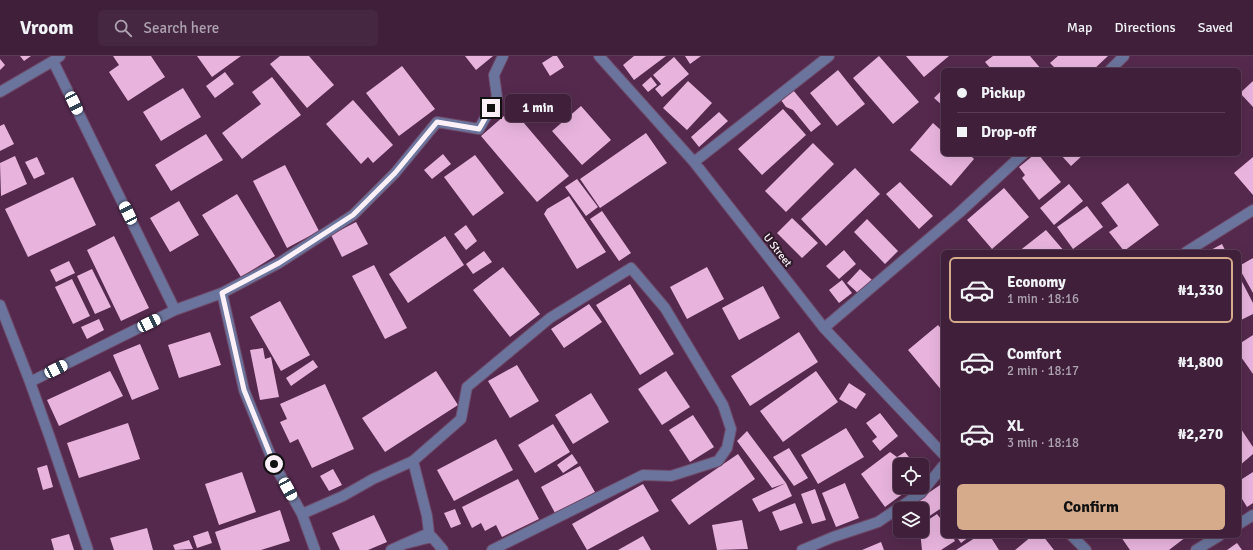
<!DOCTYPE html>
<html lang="en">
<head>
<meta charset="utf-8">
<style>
	:root { --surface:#3f1f3a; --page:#462742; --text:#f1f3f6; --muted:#ada2af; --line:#583d54; --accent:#d6ab8b }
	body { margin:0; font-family:Signika,sans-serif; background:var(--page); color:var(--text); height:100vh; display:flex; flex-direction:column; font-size:15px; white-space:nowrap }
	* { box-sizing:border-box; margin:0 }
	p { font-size:13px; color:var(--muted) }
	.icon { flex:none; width:22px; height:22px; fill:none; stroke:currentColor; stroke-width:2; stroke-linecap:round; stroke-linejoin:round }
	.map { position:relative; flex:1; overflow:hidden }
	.sheet { position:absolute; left:941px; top:194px; width:300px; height:288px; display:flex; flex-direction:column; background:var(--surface); border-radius:6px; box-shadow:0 4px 16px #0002,0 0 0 1px var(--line) }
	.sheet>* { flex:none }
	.banner { position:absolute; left:941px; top:12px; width:300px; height:88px; border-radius:6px; box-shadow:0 4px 16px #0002,0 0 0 1px var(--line); display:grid; align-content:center; height:88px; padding:0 16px; background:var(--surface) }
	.fabs { position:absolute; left:893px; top:402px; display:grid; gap:8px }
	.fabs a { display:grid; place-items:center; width:36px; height:36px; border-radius:6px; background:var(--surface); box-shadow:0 4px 16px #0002,0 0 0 1px var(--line); font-size:20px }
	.end { position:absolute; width:18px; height:18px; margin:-9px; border:5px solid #fcf1f9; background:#111; box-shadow:0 0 0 2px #111 }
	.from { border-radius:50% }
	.bubble { position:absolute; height:28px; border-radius:6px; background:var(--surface); box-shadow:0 4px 16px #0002,0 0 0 1px var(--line); font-size:13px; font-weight:700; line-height:28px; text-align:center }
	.car { position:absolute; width:12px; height:24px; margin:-12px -6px; border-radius:5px; box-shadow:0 0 3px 1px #0007; background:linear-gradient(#fff 24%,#345 0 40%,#fff 0 76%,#345 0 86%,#fff 0) }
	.banner b { display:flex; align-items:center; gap:14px; height:38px; font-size:15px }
	.banner b+b { border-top:1px solid var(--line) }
	.banner i { width:10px; height:10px; background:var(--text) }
	ul { padding:7px 0 0; list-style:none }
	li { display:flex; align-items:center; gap:12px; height:66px; margin:0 8px 6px; padding:0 8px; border:2px solid transparent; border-radius:6px }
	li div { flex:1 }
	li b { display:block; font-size:15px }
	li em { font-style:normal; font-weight:700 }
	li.selected { border-color:var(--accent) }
	li>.icon { width:36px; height:36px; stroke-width:1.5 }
	.primary-button { display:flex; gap:8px; margin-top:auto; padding:8px 16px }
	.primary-button a { flex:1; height:46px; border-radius:6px; background:var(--accent); color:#111; font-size:16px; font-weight:700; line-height:46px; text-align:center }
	header { display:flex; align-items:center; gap:24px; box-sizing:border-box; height:56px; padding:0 20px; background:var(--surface); border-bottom:1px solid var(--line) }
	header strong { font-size:19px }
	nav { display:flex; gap:22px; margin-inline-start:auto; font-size:14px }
	.search { width:280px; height:36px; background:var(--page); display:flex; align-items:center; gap:10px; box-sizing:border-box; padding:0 14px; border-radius:6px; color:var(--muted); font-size:15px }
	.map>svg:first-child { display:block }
	.building { fill:#e8b4de }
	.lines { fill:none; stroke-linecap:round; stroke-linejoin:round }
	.street-casing { stroke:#6f4969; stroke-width:12 }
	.street { stroke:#6a749c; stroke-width:10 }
	.route { stroke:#fcf1f9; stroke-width:5 }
	.labels { text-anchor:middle; stroke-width:4; stroke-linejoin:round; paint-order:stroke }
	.street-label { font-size:11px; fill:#fcf1f9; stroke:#2e1a2a }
</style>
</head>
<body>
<header>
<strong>Vroom</strong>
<div class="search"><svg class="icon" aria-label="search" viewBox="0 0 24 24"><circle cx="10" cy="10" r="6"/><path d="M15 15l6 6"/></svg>Search here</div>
<nav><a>Map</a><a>Directions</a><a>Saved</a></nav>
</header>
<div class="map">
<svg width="1253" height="494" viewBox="0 0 1253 494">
	<rect width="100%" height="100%" fill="#54294d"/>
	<path class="building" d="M20,0H31L24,5Z
		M113,0H151L165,21L128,45L109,16L119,9Z
		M197,0H241L212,21Z
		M280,0H309L334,29L307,52L270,8Z
		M465,0H493L476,14Z
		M553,0H557L564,11L550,20L542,7Z
		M634,0H666L634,24L623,9Z
		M685,0H701L690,8Z
		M879,0L919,46L893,68L853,22Z
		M906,0H949L924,21Z
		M993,0H1030L1042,14H992L985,6Z
		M1058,0H1108L1093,14H1057L1050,7Z
		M674,1L689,18L662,41L655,33L661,28L653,19Z
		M0,3L5,9L0,14Z
		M402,10L435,53L399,80L366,37Z
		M838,14L865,48L837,70L810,37Z
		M225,16L234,28L215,42L206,30Z
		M272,21L301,59L242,103L222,77L261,48L252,36Z
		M651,21L657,29L648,36L642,29Z
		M688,25L712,47L687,74L663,52Z
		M1253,25V51L1240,37Z
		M183,32L201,61L161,85L143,56Z
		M943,33V50L934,42Z
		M793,34L821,68L811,76L793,54L786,51L781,44Z
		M353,44L393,89L373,107L368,101L361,108L326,68Z
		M581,50L611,84L582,109L552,75Z
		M512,53L569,120L537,146L481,80Z
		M783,53L806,79L762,119L738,93Z
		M719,56L728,65L699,91L691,81Z
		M933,67L943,76V98H969L974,103L951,130L910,94Z
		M4,68L14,88L0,95V70Z
		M646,77L667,107L600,152L580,123Z
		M206,78L223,104L171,135L155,109Z
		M813,87L834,108L786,156L765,135Z
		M443,98L451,108L432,123L424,114Z
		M1035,98H1038L1061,126L1039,144L1022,122L1025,119L1019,111Z
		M1060,98H1084L1071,110Z
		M475,99L504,137L473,160L444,121Z
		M15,100L27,128L1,140L0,107Z
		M37,101L45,118L34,123L25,106Z
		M1253,101V139L1234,117Z
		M285,109L319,175L287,192L253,125Z
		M855,112L880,138L826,190L801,163Z
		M73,121L96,169L28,201L5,153Z
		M577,123L598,151L586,160L565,131Z
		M900,126L933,160L919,173L886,138Z
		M1128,127L1159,169L1124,195L1109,176L1118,170L1101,147Z
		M1069,128L1083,145L1054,169L1040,152Z
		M1004,132L1029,161L992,193L967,164Z
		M237,138L275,200L241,221L202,159Z
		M569,140L606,196L577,213L544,158L547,153Z
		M179,145L199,179L170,196L150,162Z
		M1087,150L1103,171L1073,193L1057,171Z
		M602,155L631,197L619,205L590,163Z
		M792,162L818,187L802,202L777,177Z
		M867,163L898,195L885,208L854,176Z
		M356,166L368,188L342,201L331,179Z
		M466,169L477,185L466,194L454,178Z
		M1046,174L1065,196H1018Z
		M114,180L149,252L121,265L87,194Z
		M445,180L464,209L408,247L389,218Z
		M1222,188L1226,196H1207Z
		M844,194L856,208L839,223L826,210Z
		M484,195L492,206L473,218L466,208Z
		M1253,202V237L1239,212V210Z
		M69,205L75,217L56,226L50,214Z
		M374,209L407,272L385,283L352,220Z
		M503,211L540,258L510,281L473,234Z
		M707,211L724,243L687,263L670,231Z
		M92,213L111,251L95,258L77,220Z
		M860,213L872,224L859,238L847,227Z
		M1239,220L1253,247V258L1239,265Z
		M72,223L90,260L73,268L55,231Z
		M842,224L852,237L839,247L829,234Z
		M630,228L674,298L640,319L596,249Z
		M763,230L780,262L739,284L722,252Z
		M280,245L310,299L281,315L250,261Z
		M589,248L602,266L564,292L551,273Z
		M99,263L104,274L87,283L81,271Z
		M938,269L943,275V336L908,294Z
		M210,276L221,309L179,322L168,289Z
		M799,276L818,306L750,350L731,320Z
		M1253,279V318L1239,298V288Z
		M140,288L159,333L132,344L113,299Z
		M263,292L265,303L271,301L279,341L260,344L250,294Z
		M313,304L318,311L291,330L286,322Z
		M517,309L539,345L510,362L488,325Z
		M110,315L123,340L59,370L47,344Z
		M436,315L458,349L385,396L362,362Z
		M666,315L690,351L662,369L638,333Z
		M816,315L838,346L783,386L760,355Z
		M849,327L866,338L856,353L839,343Z
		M325,328L354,393L312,412L298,383L290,387L280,366L287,363L280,348Z
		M591,337L609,366L573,388L555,359Z
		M880,357L898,380L880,395L872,385L877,381L866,367Z
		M693,359L714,391L690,406L669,374Z
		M128,367L140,403L79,422L67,387Z
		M553,368L570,396L535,417L518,389Z
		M1239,370L1253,391V398L1239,410Z
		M846,372L864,401L818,428L801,399Z
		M747,375L786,427L772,432L737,385Z
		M496,383L513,414L454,445L437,414Z
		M789,392L808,422L794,430L773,401Z
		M890,396L897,401L905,396L915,409H900V431H912L885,451L861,418Z
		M572,398L578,407L563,417L557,409Z
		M738,398L755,423L689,469L671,444Z
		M47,409L53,431L43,434L37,412Z
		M580,410L595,436L555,457L541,431Z
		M333,413L342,429L329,435L320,420Z
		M242,416L256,456L219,469L205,428Z
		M1253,416V447L1247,451L1239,438V425Z
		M518,423L539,463L502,481L496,469L485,475L481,467L472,472L462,451Z
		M786,427L792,440L759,456L752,443Z
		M845,427L859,462L836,471L822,437Z
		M943,427V451L922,465V453H917L915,446Z
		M643,428L659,455L587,494L572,468Z
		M815,433L826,464L812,468L801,438Z
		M795,447L803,467L780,475L772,456Z
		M455,453L461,468L451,472L444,457Z
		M280,454L290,485L261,494H221L215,476Z
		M937,458L943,466V480H952L955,485L941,494H922L920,475H922V468Z
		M374,459L387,486L368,494H340L332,477Z
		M742,464L748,493L717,494L712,469Z
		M147,472L153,494H114L110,482Z
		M208,475L212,487L197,492L193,480Z
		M69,478L74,494H54L51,483Z
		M643,480L651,494H618Z
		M956,480H970L961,487Z
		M978,480H990L999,494H956Z
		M1032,480H1043L1054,494H1015Z
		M1123,480H1185L1186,481L1169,494H1130L1121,481Z
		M189,484L193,493L175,494L173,489Z
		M881,486L884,494H862Z
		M1237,487L1242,494H1227Z"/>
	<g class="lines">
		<defs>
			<path id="street" d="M599,0L694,106L824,272L943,398
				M53,5L175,254
				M1110,14L1124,0
				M0,36L53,5L60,0
				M694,106L829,0
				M1186,196L1253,154
				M222,237L244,334L274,408L302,458L315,494
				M0,249L30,326
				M824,272L959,157L1023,98
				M302,458L343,440L373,423L413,405L461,363L467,331L550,262L631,212L665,252L723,349L731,373L727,392L718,405L671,420L643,419L492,494
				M1239,468L1253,459
				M1072,480L1086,494
				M404,488L429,477L427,460L413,405
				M88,494L50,382L30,326L175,254L222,237L279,207L353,159L395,117L437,66L479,73L497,41L494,19L503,0
				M391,494L404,488L432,481L443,494
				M802,494L833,481L878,466L921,437L943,410
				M1196,494L1219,480"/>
		</defs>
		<use href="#street" class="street-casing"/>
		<use href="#street" class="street"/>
	</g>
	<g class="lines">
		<path class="route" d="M274,408L244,334L222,237L279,207L353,159L395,117L437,66L479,73L491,52"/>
	</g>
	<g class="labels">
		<g class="street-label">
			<text transform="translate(778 194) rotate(52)" y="4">U Street</text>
		</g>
	</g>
</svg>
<div class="fabs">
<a><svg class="icon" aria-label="locate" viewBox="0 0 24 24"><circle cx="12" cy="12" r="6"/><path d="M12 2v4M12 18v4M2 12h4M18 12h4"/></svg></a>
<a><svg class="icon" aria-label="layers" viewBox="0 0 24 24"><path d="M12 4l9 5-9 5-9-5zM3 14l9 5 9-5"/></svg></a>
</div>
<i class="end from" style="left:274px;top:408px"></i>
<i class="end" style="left:491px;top:52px"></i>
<div class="bubble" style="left:505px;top:38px;width:66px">1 min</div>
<i class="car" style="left:74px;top:47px;rotate:154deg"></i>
<i class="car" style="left:128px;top:157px;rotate:334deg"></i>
<i class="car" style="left:149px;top:267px;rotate:64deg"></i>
<i class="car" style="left:56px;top:313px;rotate:63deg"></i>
<i class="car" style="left:288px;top:433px;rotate:151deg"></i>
<div class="banner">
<b><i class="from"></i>Pickup</b>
<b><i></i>Drop-off</b>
</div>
<section class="sheet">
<ul>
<li class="selected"><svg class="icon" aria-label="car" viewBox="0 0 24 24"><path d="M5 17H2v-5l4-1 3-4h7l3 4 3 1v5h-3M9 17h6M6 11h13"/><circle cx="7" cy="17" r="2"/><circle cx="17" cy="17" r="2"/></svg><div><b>Economy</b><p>1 min · 18:16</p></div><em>₦1,330</em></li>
<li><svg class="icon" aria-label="car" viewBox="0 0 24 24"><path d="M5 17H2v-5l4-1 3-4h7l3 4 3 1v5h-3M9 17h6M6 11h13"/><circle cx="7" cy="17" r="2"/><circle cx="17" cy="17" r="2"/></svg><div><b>Comfort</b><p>2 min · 18:17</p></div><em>₦1,800</em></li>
<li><svg class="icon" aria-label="car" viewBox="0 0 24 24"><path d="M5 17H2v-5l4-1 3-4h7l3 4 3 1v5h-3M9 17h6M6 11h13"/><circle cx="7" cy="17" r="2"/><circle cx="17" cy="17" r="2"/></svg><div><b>XL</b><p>3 min · 18:18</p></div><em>₦2,270</em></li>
</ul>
<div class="primary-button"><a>Confirm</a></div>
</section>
</div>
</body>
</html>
